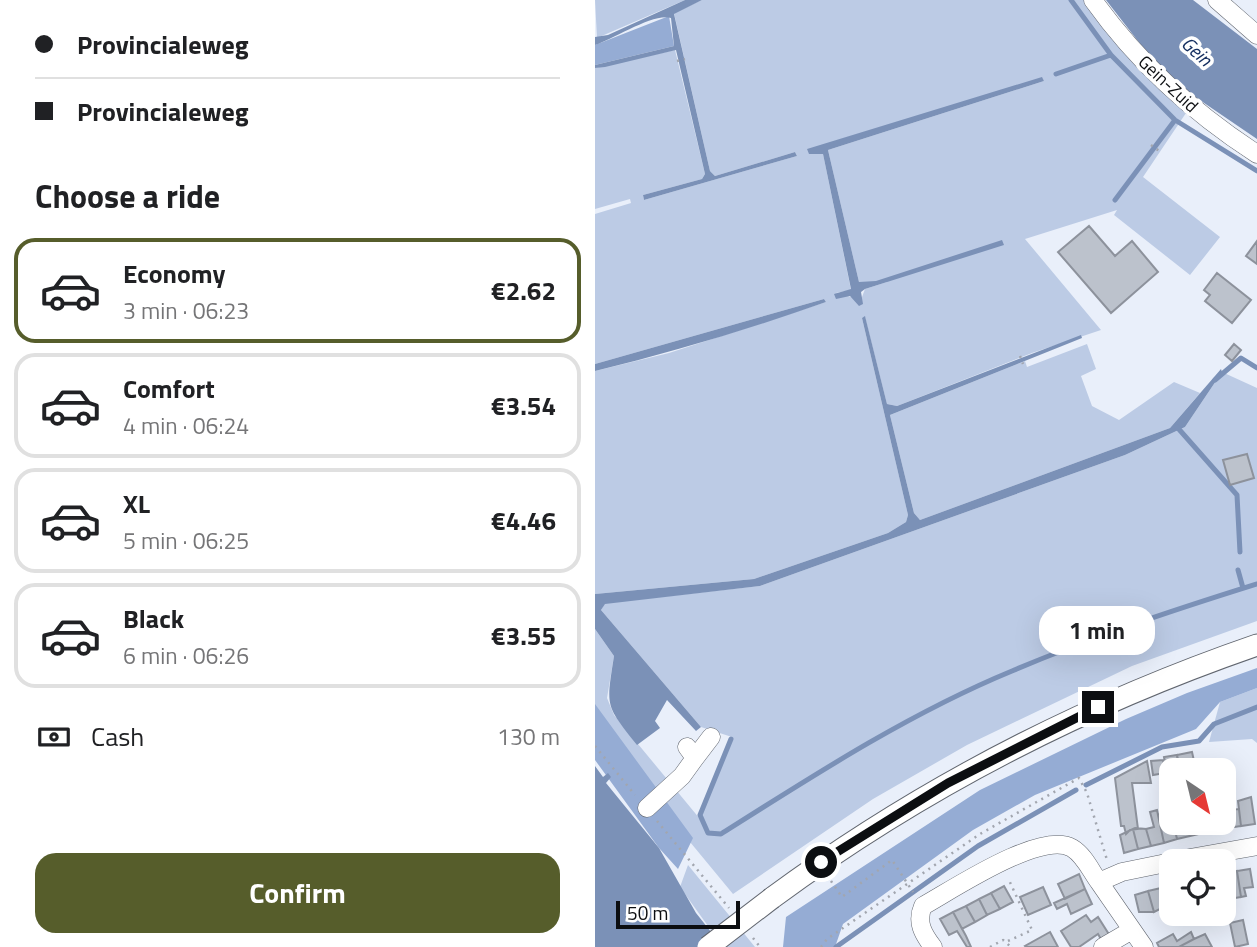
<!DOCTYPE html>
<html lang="en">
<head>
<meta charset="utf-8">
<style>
	:root { --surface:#fff; --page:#f2f2f2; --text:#202124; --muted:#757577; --line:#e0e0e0; --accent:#565d2b }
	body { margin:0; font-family:"Titillium Web",sans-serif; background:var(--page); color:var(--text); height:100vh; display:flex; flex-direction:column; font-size:26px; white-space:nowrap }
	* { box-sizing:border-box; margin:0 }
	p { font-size:23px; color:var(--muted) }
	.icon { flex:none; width:38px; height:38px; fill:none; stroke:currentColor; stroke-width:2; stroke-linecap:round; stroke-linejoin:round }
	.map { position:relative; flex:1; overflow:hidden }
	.details { display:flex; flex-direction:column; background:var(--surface); width:595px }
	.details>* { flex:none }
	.top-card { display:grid; align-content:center; height:154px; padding:0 35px; background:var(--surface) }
	.needle { width:46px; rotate:145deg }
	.buttons { position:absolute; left:564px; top:758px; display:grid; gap:14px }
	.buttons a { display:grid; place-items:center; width:77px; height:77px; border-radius:14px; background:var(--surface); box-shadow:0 7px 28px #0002; font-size:35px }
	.scale { position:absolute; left:21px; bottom:18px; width:124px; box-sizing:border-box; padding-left:7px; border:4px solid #0c0e11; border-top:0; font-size:19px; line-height:24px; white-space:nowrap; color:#0c0e11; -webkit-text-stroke:5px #fff; paint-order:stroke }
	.end { position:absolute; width:32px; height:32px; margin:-16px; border:9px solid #0c0e11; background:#fff; box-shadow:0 0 0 4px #fff }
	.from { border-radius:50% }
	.bubble { position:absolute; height:49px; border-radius:21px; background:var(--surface); box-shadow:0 7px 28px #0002; font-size:23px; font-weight:700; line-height:49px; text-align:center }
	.top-card b { display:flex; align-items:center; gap:24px; height:66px; font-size:26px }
	.top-card b+b { border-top:2px solid var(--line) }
	.top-card i { width:18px; height:18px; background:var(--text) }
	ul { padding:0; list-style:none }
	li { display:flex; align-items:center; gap:21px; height:105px; margin:0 14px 10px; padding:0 21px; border:4px solid var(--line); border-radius:21px }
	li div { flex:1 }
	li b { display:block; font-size:26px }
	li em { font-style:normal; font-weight:700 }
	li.active { border-color:var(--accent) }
	li>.icon { width:63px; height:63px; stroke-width:1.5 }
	h2 { padding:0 35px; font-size:32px; line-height:84px }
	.pay { display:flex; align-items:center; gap:18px; height:77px; padding:0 35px; font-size:26px }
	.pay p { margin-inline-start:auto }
	.button { display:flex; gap:14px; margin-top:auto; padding:14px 35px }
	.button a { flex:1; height:80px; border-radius:21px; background:var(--accent); color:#fff; font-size:28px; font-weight:700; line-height:80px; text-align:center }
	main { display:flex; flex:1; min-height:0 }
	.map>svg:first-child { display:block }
	.green { fill:#bccbe5; fill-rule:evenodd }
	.forest { fill:#95acd4 }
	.water { fill:#7b91b7 }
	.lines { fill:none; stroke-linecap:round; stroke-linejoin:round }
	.stream { stroke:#7b91b7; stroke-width:5 }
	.building { fill:#bcc2cc; stroke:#8d929c; stroke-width:2 }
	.minor-casing { stroke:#61666f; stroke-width:19 }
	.major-casing { stroke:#61666f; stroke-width:23 }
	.path { stroke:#a2a6af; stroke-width:2.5; stroke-dasharray:2 5; stroke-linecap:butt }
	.minor { stroke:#fff; stroke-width:18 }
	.major { stroke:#fff; stroke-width:21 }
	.major-bridge-casing { stroke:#61666f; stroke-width:23; stroke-linecap:butt }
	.major-bridge { stroke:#fff; stroke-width:21 }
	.route { stroke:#0c0e11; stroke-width:9 }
	.labels { text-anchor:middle; stroke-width:7; stroke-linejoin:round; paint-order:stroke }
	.street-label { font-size:18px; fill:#0c0e11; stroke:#fff }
	.water-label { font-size:19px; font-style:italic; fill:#163061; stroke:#fff }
</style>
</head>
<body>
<main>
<section class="details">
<div class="top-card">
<b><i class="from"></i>Provincialeweg</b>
<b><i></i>Provincialeweg</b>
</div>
<h2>Choose a ride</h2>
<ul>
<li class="active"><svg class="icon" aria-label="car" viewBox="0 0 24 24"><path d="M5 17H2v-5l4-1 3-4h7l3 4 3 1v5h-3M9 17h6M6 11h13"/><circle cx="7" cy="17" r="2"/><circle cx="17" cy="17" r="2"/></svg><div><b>Economy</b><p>3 min · 06:23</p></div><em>€2.62</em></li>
<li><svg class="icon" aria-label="car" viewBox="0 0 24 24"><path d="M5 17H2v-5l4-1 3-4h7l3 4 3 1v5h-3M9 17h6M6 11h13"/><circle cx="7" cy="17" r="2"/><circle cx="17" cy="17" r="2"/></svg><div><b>Comfort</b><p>4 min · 06:24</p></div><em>€3.54</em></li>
<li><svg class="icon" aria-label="car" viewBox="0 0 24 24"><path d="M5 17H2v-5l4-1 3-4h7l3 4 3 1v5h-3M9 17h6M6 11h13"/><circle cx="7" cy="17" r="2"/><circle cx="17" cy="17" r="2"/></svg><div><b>XL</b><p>5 min · 06:25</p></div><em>€4.46</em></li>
<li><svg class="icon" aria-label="car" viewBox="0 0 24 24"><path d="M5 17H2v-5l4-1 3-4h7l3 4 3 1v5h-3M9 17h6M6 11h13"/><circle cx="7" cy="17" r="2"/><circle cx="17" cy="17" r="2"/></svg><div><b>Black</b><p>6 min · 06:26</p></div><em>€3.55</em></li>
</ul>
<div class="pay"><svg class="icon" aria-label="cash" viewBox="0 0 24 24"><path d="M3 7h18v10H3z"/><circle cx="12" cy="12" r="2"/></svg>Cash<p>130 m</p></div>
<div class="button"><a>Confirm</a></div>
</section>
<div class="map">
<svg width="662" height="947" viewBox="0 0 662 947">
	<rect width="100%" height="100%" fill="#e9effa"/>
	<path class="green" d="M0,0H90L2,38Z
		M107,0H490L591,113L548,177L625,237L595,275L519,215L522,210L430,239L506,330L437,353L302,406L292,404L270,317L267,318L313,515L311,522L293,533L159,579L0,594V371L74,353L231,302L229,299L0,364V214L36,203L35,199L0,209V68L80,50L110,174L107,179L48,195L49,200L202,156L200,152L120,176L115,171L79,13ZM447,78L449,81L233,150L264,282H292L270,289L264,305L260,298L241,293L256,290L228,154L224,153L237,142Z
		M492,344L501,369L486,376L497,406L524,420L579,382L605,393L575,428L325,520L319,513L295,415L430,361L432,367Z
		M627,372L662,388V621L537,666L372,745L278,799L138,894L0,727V629L19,656L12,698L19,715L105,819L137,737L106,727L6,610L10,603L165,586L530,455L590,427Z
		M662,688V743L657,739L614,742L625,702Z
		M93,865L160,947H128L85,887Z"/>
	<path class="forest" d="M74,16L79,46L0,65V45Z
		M662,668V688L625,702L601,729L440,795L378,830L248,924L240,947H188L191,917L385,790L531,719L592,693Z
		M0,704L98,838L83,869L64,848L0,760Z"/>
	<path class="water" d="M90,0H107L79,14L115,171L120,176L200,152L202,156L49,200L48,195L107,179L110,174L81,50L10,67L0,68V65L79,46L76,18C60,12 18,39 0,45V37L13,35Z
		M511,0H598L662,49V139L571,77Z
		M447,77L449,81L233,150L264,282L281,281L407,240L409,245L270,289L266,292L268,304L264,306L255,296L241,299L239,294L256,289L228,154H214L212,149Z
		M229,299L231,302C155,329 78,352 0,371V364Z
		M270,316L292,404L302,406L486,335L487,338L295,415L319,513L325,520L575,428L626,369L627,372L590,427L530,455L165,586L10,604L6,610L106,727L101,731L72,700L60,721L65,728L42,745C10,704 11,708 19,656L0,629V594L159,579L293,533L311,522L313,515L267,318Z
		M0,766L8,777L13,773L16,777L11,783L64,848L101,913L128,947H0Z"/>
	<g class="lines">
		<path class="stream" d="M476,0L516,55
			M461,74L516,55L580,120L662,171
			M520,200L580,120
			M620,380L646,358L662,368
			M582,427L642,495L645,552
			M643,570L648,588
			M136,739L105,815L113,833L126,834C219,775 315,713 417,671C497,637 579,610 662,584
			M491,785L567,747L604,741L619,724L662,707
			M241,947L383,846L481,790"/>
	</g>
	<path class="building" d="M494,226L520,256L537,241L563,272L516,313L463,252Z
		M662,241V264L651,256Z
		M622,273L656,300L637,323L610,301L615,295L609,290Z
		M639,344L646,350L637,361L630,355Z
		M652,454L659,478L635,485L628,460Z
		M597,752L599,761L584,764L582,755Z
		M582,755L583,767L571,768L569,757Z
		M568,760L570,773L558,775L556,761Z
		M552,761L556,783H537L543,829L535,830L531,834L529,826H526L520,778Z
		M656,797L660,824L646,826L643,801Z
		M635,801L636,810L644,809L646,826L633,828L629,802Z
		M629,802L633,828L619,830L618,822H628Z
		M562,810L569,843L556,846L551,829L559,827L555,812Z
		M568,814L571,824L578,822L582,839L569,843L563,815Z
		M578,822H591L595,836L582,839Z
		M591,822H606L608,833L595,836Z
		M540,828L551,829L556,846L543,849L538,829Z
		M538,829L543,849L529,853L525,835Z
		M655,869L658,887L649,888L651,896L646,897L642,871Z
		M642,871L646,897L640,898V890L631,891L628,873Z
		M484,874L490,889L470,899L463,884Z
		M409,886L418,902L405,909L396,893Z
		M576,886V904L571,906L566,888Z
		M448,887L456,905L433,915L425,897Z
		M566,888L571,906L559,912L553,891Z
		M490,889L497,904L476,914L472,904L462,909L459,903Z
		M553,891L559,912H544L540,895Z
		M396,893L405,909L392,915L384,899Z
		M384,899L392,915L380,922L371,906Z
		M371,906L380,922L367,929L358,912Z
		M358,912L371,936L376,947H372L362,931L354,935L345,919Z
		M491,915L496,922L503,917L515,936L507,941L503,934L484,947H476L466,931Z
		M648,920L653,944L640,947L635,923Z
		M455,932L463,947H431L430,946Z
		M596,932L599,939L584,947H564L562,943L578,934L582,941Z
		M610,934L617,947H584L599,939Z"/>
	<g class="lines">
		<defs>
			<path id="minor" d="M498,0C543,63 597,112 662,154
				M622,0L662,35
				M92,747L100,758L116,737
				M52,808L87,776L100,758
				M578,861L662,846
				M338,947C328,934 321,922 328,906C357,890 446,830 477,848C489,855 496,871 504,882
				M508,947L537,930
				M549,947L504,882L527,872L576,862"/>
			<path id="major" d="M177,898C325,789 488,705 662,645"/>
		</defs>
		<use href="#minor" class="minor-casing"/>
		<use href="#major" class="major-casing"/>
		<path class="path" d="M82,61L90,59
			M556,145L567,153
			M425,356L428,364
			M0,746L40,795
			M62,821L134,908
			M236,881L247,897L297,860L318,892
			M158,938L165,947
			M413,941L437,930L413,878
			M226,947L232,939L385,834L484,778L492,793L512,860
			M395,947L408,940L416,947"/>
		<use href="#minor" class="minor"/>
		<use href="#major" class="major"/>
		<defs>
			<path id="major-bridge" d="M113,947L177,898"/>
		</defs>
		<use href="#major-bridge" class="major-bridge-casing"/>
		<use href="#major-bridge" class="major-bridge"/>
	</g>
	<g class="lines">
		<path class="route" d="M226,862L353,783L503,707"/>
	</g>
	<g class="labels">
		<g class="street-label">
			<text transform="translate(573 84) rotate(43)" y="6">Gein-Zuid</text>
		</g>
		<g class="water-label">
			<text transform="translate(602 51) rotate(42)" y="7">Gein</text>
		</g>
	</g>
</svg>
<div class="buttons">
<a><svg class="needle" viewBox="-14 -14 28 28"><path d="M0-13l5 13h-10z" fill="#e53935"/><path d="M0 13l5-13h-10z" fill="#757577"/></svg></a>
<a><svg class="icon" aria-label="locate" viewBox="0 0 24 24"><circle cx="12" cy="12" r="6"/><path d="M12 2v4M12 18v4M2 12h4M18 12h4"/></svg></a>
</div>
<div class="scale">50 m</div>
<i class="end from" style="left:226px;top:862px"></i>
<i class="end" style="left:503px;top:707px"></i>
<div class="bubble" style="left:444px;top:606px;width:116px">1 min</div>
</div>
</main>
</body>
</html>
